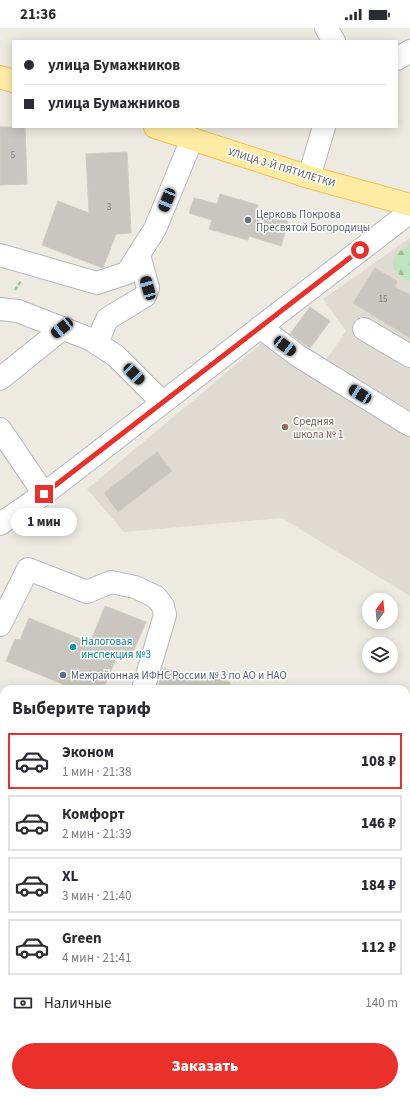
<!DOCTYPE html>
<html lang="ru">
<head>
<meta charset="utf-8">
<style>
	:root { --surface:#fff; --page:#f2f2f3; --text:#2b2b33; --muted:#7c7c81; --line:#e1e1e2; --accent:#ea302a }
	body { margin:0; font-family:"Source Sans 3",sans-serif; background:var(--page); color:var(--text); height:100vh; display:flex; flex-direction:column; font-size:15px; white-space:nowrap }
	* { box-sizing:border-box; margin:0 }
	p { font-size:13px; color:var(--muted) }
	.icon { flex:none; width:22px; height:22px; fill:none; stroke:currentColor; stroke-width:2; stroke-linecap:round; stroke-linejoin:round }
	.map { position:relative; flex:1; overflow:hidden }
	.side { position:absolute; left:0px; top:657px; width:410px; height:412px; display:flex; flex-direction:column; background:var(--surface); border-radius:12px 12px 0 0; box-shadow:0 2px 10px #0003 }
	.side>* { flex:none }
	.banner { position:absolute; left:12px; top:12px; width:386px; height:88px; border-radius:0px; box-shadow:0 2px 10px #0003; display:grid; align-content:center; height:88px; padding:0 12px; background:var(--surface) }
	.needle { width:26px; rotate:16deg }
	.buttons { position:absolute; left:362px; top:565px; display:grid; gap:8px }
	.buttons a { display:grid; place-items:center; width:36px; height:36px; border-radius:50%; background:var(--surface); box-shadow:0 2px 10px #0003; font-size:20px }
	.end { position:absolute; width:18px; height:18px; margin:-9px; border:5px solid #ea302a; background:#fff; box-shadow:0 0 0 2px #fff }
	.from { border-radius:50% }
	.bubble { position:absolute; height:28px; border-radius:14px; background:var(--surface); box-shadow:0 2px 10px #0003; font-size:13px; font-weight:800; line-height:28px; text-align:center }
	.car { position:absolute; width:12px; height:24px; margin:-12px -6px; border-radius:5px; box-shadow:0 0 3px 1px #0007; background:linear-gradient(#222 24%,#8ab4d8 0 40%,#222 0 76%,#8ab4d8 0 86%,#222 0) }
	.banner b { display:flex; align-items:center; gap:14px; height:38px; font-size:15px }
	.banner b+b { border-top:1px solid var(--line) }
	.banner i { width:10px; height:10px; background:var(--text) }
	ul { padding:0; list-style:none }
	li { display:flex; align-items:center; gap:12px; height:56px; margin:0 8px 6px; padding:0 4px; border:2px solid var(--line); border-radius:0px }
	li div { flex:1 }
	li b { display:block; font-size:15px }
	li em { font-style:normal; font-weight:800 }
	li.active { border-color:var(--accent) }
	li>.icon { width:36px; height:36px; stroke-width:1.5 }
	h2 { padding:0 12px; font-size:18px; line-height:48px }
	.pay { display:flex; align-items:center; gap:10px; height:44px; padding:0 12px; font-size:15px }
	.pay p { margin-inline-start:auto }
	.cta { display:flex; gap:8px; margin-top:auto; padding:8px 12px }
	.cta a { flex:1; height:46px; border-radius:24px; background:var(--accent); color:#fff; font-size:16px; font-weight:800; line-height:46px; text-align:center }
	.status { display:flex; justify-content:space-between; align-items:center; height:28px; padding:0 20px; background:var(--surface); direction:ltr }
	.status svg { height:11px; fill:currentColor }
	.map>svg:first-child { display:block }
	.commercial { fill:#fef2d5 }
	.education { fill:#dfdbd2 }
	.forest { fill:url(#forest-firs) }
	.building { fill:#c9c6c0; stroke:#d1cbbf }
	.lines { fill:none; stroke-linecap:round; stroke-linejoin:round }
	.minor-casing { stroke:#b4b7bc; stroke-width:24 }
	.major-casing { stroke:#f2bf55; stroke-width:24 }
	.path { stroke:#96c6a2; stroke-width:2.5; stroke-dasharray:4 2; stroke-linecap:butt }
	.minor { stroke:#fff; stroke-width:22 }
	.major { stroke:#ffeca3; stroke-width:22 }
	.route { stroke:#ea302a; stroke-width:5 }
	.worship-dot { fill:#6b7280; stroke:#fff; stroke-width:1.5 }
	.education-dot { fill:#8d6e63; stroke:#fff; stroke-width:1.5 }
	.culture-dot { fill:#0f9aa8; stroke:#fff; stroke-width:1.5 }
	.service-dot { fill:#5c6f8a; stroke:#fff; stroke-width:1.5 }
	.labels { text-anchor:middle; stroke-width:3; stroke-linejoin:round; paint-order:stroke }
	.number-label { font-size:9px; fill:#75787a }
	.street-label { font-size:11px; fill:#595e62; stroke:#fff }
	.worship-label { font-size:11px; fill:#5b616d; stroke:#fff; text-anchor:start }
	.education-label { font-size:11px; fill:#785e54; stroke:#fff; text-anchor:start }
	.culture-label { font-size:11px; fill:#0d838f; stroke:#fff; text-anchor:start }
	.service-label { font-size:11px; fill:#4e5e75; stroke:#fff; text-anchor:start }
</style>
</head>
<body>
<div class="status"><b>21:36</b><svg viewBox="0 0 49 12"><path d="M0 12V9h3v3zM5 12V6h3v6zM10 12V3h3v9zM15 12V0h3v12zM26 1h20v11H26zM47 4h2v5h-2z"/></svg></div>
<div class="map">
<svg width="410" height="1069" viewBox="0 0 410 1069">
	<defs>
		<pattern id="forest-firs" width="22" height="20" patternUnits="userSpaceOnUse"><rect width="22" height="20" fill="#bee5bd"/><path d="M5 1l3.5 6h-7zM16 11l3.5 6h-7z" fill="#9dbd9d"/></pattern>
	</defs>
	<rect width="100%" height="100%" fill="#edeae1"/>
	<path class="commercial" d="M0,734L4,735V770L0,773Z"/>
	<path class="education" d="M410,210V568L282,490L124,504L87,461L262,315L322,338L346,303L323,271Z"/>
	<path class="forest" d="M410,216V253C399,250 387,237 397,226C400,222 406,220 410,216Z"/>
	<path class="building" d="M0,99H25L27,156L0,157Z
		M127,124L131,205L116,206L103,240L42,217L58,173L89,185L86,126Z
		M220,166L258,177L256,184L288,193L281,218L249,208L248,212L209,201L212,192L189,185L194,170L217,176Z
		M375,240L397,253L395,259L410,267V310L353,275Z
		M310,279L330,293L310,320L290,306Z
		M157,424L172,443L118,484L104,465Z
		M105,578L146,594L132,626L120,621L105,657L102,656L100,661H75L6,633L15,611L20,612L29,590L90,615Z
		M162,640L230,654L229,661H158Z"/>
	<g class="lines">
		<defs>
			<path id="minor" d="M326,0L334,13
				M397,31L410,23
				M309,149L324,99
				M0,227L97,255L127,245L155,201L192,111
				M0,281L18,283L90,311L116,328L162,374
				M260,299L297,327L410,397
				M364,301L410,328
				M99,317L101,305L107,291L145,268L148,260L139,227
				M0,351L62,301
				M0,401L44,466
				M0,496L44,466L410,184
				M0,597L28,541L87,564L111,554L135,559L156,569L163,578L165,587L143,661
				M0,688L4,689
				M406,696H410
				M0,720L4,718
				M406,846L410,848
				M406,927L410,906
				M360,1065L378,1068"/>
			<path id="major" d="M0,49L13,53
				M155,99L309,149L410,177"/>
		</defs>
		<use href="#minor" class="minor-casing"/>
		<use href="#major" class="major-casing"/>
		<path class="path" d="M15,262L21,253"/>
		<use href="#minor" class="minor"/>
		<use href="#major" class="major"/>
	</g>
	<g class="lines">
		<path class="route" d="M44,466L360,222"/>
	</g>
	<circle class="worship-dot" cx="248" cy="192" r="4"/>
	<circle class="education-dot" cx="285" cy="399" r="4"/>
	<circle class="culture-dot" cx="73" cy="619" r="4"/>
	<circle class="service-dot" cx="63" cy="647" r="4"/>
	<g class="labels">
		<g class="number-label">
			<text x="13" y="130">5</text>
			<text x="109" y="182">3</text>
			<text x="383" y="274">15</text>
		</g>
		<g class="street-label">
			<text transform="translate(282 139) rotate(17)" y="4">УЛИЦА 3-Й ПЯТИЛЕТКИ</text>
		</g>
		<g class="worship-label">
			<text x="256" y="190">Церковь Покрова<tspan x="256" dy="13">Пресвятой Богородицы</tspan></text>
		</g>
		<g class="education-label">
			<text x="293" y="397">Средняя<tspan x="293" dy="13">школа № 1</tspan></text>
		</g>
		<g class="culture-label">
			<text x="81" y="617">Налоговая<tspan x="81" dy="13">инспекция №3</tspan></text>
		</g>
		<g class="service-label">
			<text x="71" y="651">Межрайонная ИФНС России № 3 по АО и НАО</text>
		</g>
	</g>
</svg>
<div class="buttons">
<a><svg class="needle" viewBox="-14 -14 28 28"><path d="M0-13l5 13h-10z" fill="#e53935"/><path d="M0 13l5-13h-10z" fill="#7c7c81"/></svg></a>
<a><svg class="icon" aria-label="layers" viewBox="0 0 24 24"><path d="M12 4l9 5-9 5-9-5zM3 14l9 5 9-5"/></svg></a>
</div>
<i class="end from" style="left:360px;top:222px"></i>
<i class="end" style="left:44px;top:466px"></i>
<div class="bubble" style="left:11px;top:480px;width:66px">1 мин</div>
<i class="car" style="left:167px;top:172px;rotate:202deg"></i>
<i class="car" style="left:148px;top:260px;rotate:344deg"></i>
<i class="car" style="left:62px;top:300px;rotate:231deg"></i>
<i class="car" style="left:285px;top:318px;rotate:127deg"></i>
<i class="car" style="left:134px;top:346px;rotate:135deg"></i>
<i class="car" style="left:360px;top:366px;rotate:302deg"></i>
<div class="banner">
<b><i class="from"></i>улица Бумажников</b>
<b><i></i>улица Бумажников</b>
</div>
<section class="side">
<h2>Выберите тариф</h2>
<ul>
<li class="active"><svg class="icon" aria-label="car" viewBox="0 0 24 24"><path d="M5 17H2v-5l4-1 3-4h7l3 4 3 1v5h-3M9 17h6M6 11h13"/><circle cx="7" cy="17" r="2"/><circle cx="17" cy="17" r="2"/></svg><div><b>Эконом</b><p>1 мин · 21:38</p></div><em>108 ₽</em></li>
<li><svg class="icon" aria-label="car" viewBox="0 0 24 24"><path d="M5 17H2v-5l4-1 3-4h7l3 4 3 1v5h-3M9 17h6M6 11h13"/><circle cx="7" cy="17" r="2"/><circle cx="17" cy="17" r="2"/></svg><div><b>Комфорт</b><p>2 мин · 21:39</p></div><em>146 ₽</em></li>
<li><svg class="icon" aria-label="car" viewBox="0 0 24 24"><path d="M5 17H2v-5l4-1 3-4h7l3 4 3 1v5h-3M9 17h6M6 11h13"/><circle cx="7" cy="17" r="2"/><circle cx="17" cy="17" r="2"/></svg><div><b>XL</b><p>3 мин · 21:40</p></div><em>184 ₽</em></li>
<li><svg class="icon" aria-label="car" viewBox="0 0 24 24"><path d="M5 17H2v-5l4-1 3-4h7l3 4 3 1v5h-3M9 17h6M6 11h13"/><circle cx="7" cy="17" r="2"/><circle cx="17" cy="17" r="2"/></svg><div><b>Green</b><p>4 мин · 21:41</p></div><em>112 ₽</em></li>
</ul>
<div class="pay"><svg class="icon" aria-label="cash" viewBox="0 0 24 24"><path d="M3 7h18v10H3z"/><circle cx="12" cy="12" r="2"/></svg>Наличные<p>140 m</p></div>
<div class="cta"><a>Заказать</a></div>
</section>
</div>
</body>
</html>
